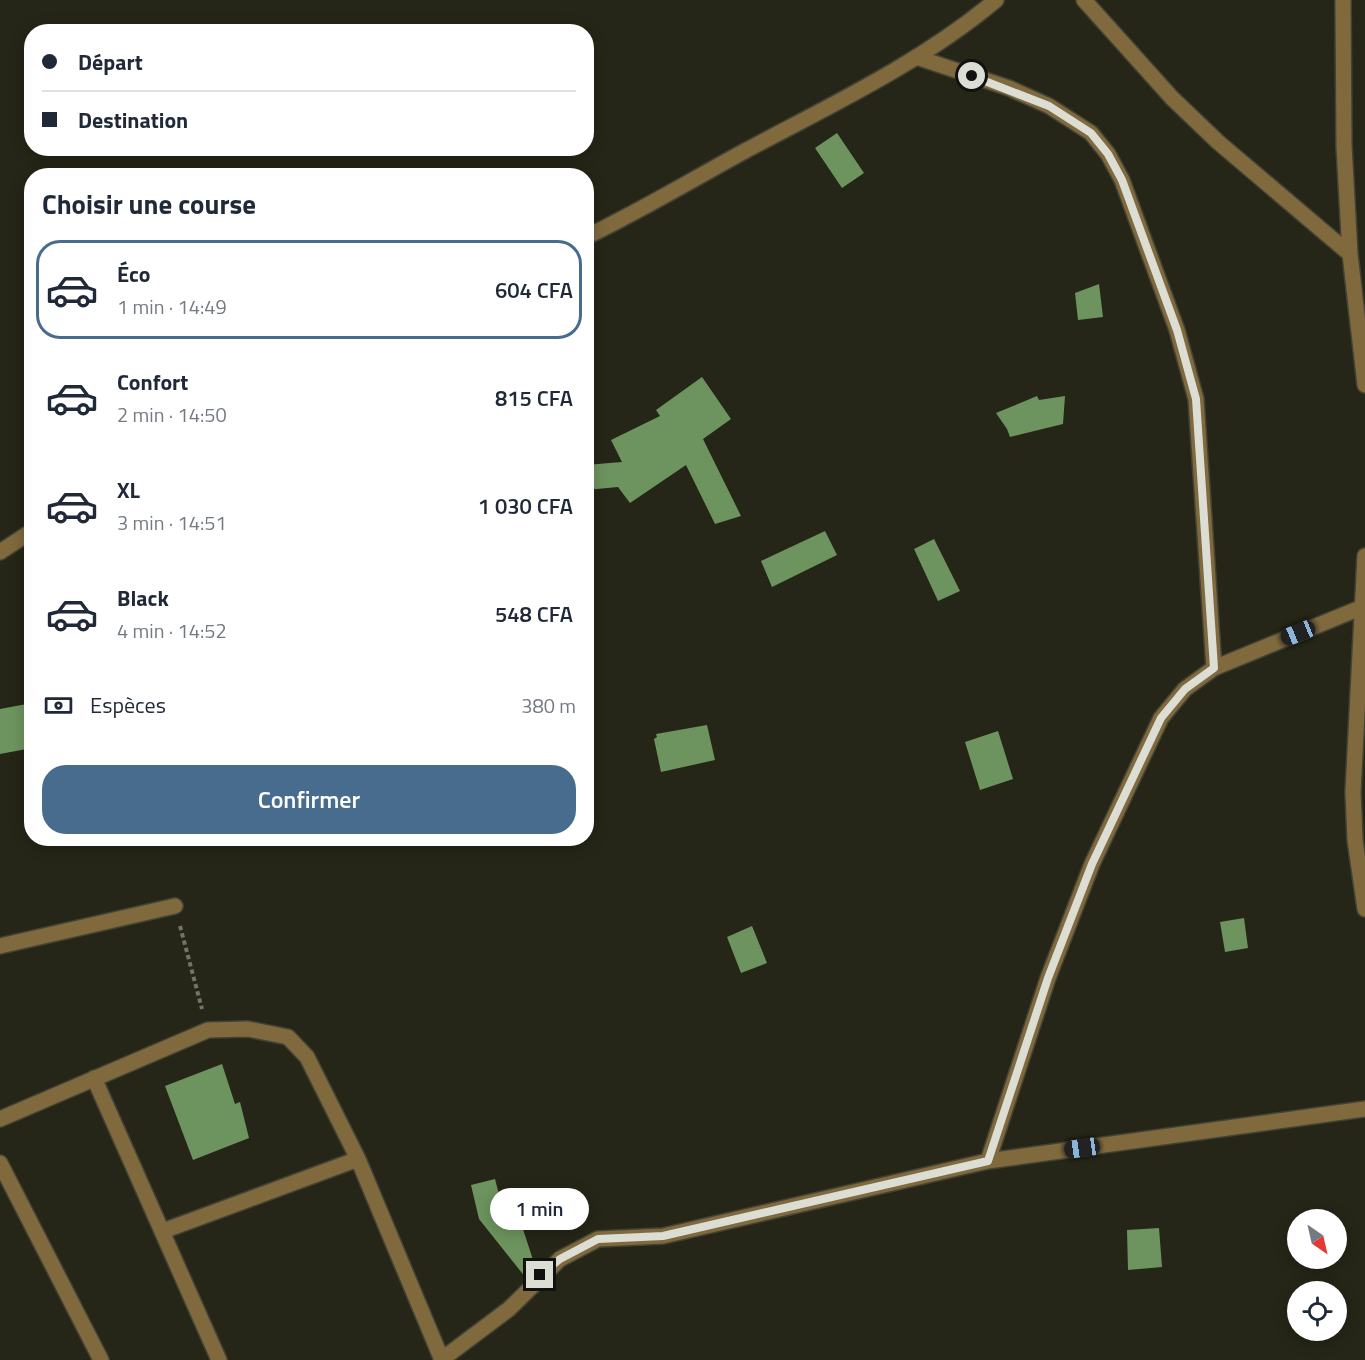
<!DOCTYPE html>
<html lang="fr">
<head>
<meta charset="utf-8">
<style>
	:root { --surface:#fff; --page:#f2f2f3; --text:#1f2937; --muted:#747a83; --line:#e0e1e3; --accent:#486c8e }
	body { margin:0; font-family:"Titillium Web",sans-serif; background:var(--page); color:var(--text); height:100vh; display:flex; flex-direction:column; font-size:22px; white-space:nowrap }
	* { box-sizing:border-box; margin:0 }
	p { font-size:20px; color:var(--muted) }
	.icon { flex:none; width:33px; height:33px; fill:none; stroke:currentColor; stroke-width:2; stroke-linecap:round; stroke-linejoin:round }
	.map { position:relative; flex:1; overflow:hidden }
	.details { position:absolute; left:24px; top:168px; width:570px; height:678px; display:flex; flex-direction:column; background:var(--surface); border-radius:24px; box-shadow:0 3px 15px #0003 }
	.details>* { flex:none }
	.guide { position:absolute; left:24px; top:24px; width:570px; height:132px; border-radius:24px; box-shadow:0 3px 15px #0003; display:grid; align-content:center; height:132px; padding:0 18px; background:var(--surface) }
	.needle { width:39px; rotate:146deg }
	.fabs { position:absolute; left:1287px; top:1209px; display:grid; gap:12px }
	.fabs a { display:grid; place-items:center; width:60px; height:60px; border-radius:50%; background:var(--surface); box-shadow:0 3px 15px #0003; font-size:30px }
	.end { position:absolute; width:27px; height:27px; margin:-14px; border:8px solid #dcddd3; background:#111; box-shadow:0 0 0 3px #111 }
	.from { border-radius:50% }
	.bubble { position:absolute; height:42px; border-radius:21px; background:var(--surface); box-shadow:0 3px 15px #0003; font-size:20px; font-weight:600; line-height:42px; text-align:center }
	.car { position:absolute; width:18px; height:36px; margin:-18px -9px; border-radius:8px; box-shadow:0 0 4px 2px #0007; background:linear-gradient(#222 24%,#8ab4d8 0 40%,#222 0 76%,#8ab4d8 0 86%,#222 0) }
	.guide b { display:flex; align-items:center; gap:21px; height:57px; font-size:22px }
	.guide b+b { border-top:2px solid var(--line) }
	.guide i { width:15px; height:15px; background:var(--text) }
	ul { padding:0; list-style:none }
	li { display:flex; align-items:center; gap:18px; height:99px; margin:0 12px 9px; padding:0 6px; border:3px solid transparent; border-radius:24px }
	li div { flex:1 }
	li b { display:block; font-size:22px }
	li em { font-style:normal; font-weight:600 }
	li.on { border-color:var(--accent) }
	li>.icon { width:54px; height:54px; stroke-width:1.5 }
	h2 { padding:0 18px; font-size:27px; line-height:72px }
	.pay { display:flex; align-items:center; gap:15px; height:66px; padding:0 18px; font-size:22px }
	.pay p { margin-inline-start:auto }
	.button { display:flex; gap:12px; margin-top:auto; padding:12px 18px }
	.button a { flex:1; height:69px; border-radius:24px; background:var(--accent); color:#fff; font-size:24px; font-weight:600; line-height:69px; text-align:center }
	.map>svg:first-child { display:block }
	.building { fill:#6d945e }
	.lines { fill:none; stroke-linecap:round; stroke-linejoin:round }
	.minor-casing { stroke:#424335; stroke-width:18 }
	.path { stroke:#737467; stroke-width:4; stroke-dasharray:4.5 3; stroke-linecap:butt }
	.minor { stroke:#7f693d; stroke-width:15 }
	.route { stroke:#dcddd3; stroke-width:8 }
</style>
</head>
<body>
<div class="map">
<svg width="1365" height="1360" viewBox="0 0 1365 1360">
	<rect width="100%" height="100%" fill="#252617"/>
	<path class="building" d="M837,133L864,173L842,188L815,148Z
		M1099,284L1103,317L1078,320L1075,293Z
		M702,377L731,419L703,439L741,516L715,524L686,465L630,503L618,487L586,490V465L622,462L611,440L660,416L656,410Z
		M1037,396L1039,400L1065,396L1063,424L1010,437L1007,429L996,413Z
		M825,531L837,555L772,587L761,561Z
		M934,539L960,591L938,601L914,549Z
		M32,703V748L0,754V709Z
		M707,725L715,760L661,772L654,739L657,737L656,734Z
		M998,731L1013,779L980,790L965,742Z
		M1244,918L1248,948L1225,952L1220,922Z
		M752,926L767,963L741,973L727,937Z
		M222,1064L235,1104L240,1102L249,1138L193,1160L165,1086Z
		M495,1179L508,1229L520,1220L536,1269L526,1278L479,1219L471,1185Z
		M1159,1228L1162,1267L1128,1270L1127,1230Z"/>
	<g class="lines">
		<defs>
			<path id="minor" d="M1084,0L1172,98L1218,142L1350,254
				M1343,0L1344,146L1350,254L1365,385
				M916,57L1009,88L1049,106L1091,133L1108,154L1122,180L1177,330L1196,399L1214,668
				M586,237C640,211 690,181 743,152C829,106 921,63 996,0
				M0,552L32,531
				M1365,556L1353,792L1355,840L1365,909
				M0,946L175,906
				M94,1078L219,1360
				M0,1119L208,1030L248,1029L288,1037L307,1057L358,1159L442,1360
				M988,1161L1048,978L1092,864L1161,718L1185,689L1214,668L1365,606
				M0,1163L101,1360
				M163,1231L358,1159
				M441,1360L509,1309L560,1259L598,1239L663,1236L988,1161L1365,1109"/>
		</defs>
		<use href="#minor" class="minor-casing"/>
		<path class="path" d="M180,926L202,1009"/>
		<use href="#minor" class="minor"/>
	</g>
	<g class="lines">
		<path class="route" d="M540,1275L560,1259L598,1239L663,1236L988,1161L1048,978L1092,864L1161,718L1185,689L1214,668L1196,399L1177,330L1122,180L1108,154L1091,133L1049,106L972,76"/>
	</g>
</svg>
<div class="fabs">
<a><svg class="needle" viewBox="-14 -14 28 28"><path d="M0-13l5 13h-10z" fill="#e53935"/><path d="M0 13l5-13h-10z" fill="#747a83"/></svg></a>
<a><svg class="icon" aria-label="locate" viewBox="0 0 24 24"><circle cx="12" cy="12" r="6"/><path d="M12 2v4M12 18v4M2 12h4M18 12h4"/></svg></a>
</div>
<i class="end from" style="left:972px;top:76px"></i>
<i class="end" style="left:540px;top:1275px"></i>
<div class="bubble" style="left:490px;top:1188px;width:99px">1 min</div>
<i class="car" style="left:1298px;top:633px;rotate:248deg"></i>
<i class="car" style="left:1082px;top:1148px;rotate:262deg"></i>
<div class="guide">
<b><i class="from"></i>Départ</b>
<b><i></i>Destination</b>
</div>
<section class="details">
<h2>Choisir une course</h2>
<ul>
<li class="on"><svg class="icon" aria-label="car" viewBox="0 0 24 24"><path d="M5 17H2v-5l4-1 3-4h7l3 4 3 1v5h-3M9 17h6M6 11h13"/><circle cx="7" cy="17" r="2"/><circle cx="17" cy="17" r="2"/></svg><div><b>Éco</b><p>1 min · 14:49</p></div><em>604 CFA</em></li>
<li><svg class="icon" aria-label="car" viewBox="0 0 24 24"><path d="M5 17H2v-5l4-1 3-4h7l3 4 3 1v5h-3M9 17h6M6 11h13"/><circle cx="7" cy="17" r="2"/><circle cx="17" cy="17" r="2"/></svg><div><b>Confort</b><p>2 min · 14:50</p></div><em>815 CFA</em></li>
<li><svg class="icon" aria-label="car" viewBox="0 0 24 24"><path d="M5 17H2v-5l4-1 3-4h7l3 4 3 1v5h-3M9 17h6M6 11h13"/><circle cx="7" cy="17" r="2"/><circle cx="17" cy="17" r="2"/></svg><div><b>XL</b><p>3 min · 14:51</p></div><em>1 030 CFA</em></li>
<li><svg class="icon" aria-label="car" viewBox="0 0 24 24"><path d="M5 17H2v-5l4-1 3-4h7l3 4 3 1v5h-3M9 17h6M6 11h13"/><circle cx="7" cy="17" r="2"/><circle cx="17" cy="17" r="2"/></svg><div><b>Black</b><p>4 min · 14:52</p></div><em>548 CFA</em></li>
</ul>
<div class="pay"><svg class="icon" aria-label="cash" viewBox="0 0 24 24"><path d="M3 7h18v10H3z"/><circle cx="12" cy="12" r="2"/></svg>Espèces<p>380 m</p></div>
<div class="button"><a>Confirmer</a></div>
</section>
</div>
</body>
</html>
